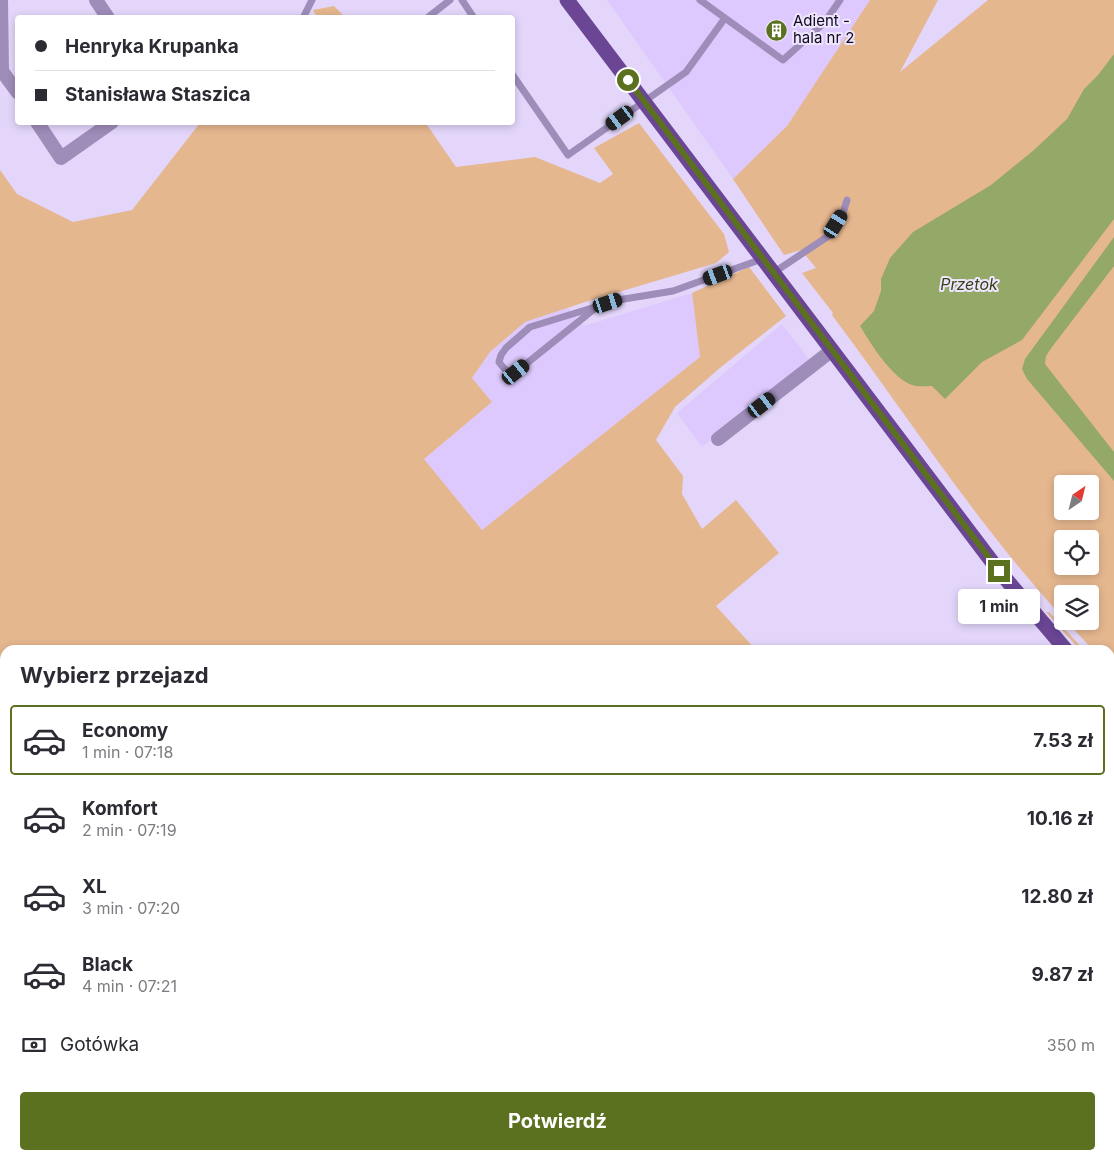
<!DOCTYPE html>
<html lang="pl">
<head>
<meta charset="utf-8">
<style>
	:root { --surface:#fff; --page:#f7f7f7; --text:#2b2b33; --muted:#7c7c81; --line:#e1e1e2; --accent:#5c7120 }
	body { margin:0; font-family:Inter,sans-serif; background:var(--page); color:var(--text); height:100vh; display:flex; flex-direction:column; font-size:19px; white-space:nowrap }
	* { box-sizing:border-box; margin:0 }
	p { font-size:16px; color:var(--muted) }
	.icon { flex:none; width:28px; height:28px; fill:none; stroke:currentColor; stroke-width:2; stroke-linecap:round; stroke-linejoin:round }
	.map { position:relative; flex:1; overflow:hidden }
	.side { position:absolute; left:0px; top:645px; width:1115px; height:515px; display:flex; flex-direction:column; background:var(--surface); border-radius:15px 15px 0 0; box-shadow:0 2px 8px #0003 }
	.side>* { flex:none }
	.banner { position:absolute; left:15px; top:15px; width:500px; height:110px; border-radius:5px; box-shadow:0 2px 8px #0003; display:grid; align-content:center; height:110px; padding:0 20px; background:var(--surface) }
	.needle { width:32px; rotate:35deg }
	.controls { position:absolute; left:1054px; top:475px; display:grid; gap:10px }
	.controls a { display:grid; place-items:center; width:45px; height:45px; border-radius:5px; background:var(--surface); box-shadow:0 2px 8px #0003; font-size:25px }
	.end { position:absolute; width:22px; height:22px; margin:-11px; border:6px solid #5c7120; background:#fff; box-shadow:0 0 0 2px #fff }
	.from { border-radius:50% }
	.bubble { position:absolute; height:35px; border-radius:5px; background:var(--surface); box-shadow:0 2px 8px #0003; font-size:16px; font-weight:700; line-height:35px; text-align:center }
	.car { position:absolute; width:15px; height:30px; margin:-15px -8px; border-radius:6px; box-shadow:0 0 4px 1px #0007; background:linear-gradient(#222 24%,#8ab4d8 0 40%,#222 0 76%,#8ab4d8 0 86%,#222 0) }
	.banner b { display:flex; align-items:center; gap:18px; height:48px; font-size:19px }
	.banner b+b { border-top:1px solid var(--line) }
	.banner i { width:12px; height:12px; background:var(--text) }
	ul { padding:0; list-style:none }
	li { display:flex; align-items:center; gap:15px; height:70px; margin:0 10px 8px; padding:0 10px; border:2px solid transparent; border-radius:5px }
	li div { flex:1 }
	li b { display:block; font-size:19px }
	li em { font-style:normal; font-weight:700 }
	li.on { border-color:var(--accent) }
	li>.icon { width:45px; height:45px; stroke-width:1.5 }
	h2 { padding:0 20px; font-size:22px; line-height:60px }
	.pay { display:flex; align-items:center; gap:12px; height:55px; padding:0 20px; font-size:19px }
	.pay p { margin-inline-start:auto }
	.action { display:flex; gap:10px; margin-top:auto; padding:10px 20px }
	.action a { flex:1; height:58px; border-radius:5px; background:var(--accent); color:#fff; font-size:20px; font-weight:700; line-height:58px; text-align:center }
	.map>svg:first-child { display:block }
	.built { fill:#ddc9fd }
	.green { fill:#e5b78f; fill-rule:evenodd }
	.water { fill:#94a867 }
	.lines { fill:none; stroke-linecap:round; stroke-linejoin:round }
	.lane { stroke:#9e8cb9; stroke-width:7 }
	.street { stroke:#9e8cb9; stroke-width:14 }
	.primary { stroke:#6a4695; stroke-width:15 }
	.route { stroke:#5c7120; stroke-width:6 }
	.labels { text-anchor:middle; stroke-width:4; stroke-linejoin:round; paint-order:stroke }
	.poi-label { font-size:15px; fill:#11081c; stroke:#eee5fe; text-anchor:start }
	.water-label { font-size:16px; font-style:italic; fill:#374313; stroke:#eee5fe }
</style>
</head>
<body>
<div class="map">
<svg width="1114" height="1160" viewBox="0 0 1114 1160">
	<rect width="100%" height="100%" fill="#e3d6fa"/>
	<path class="built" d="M607,0H870L787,126L733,179Z
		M692,293L700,357L482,530L424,459L492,402L472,378L490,352L525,322L567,307L584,326Z
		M782,324L809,359L702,447L677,413Z"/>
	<path class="green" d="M870,0H938L900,72L988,0H1114V673L1110,669V650H1093L1066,621H1090V594H1062V617C977,524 907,415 832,315L833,313L802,273L816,268L801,250L784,255L733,179L787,126ZM1062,484H1090V511H1062ZM1062,539H1090V566H1062Z
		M334,6L345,17H317L313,10Z
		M425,122L456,167L535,157L600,183L613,174L594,148L639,123L724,234L729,252L716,263L582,303L525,322L490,352L472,378L492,402L424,459L482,530L700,357L692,293L749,267L786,316L721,367L675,407L656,440L683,476L682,494L702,529L736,500L779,553L716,606L756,650H5V1155H25L20,1160H0V170L17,194L73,222L132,210L200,123Z
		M1046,612H1049L1084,650H1080Z
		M1110,722L1114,726V920L1110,921Z
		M1114,1078V1157L1108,1160H993L1001,1155H1110V1080Z
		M545,1155H686L679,1160H542Z"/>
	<path class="water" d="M1114,54V219L1022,340L982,362L945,399L932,386C926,386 917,387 912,385C891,377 871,344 860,326L874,311L881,291V279L890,258L913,232L991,185L1034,150L1067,119L1084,89L1098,75Z
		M1114,237V266L1052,347L1046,356L1045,364L1114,452V481L1027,379L1022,369L1025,359Z"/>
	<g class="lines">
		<path class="lane" d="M462,0L474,18
			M700,0L783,60L825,22L840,0
			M303,18L312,0
			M427,18L450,0
			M512,74L568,155L686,72L725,18
			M773,273L830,235L843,213L847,200
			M598,306L516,372C507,373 504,369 499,362L501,355L506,348L530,327L618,300L673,291L762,259
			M1110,822L1114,820"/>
		<path class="street" d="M1,0L2,71L18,93
			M96,0L108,18
			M37,122L61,158L112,122
			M718,439L831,351
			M1110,965L1114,963
			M836,1155L839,1160
			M754,1160L761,1155"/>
		<path class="primary" d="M567,0L999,571L1066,650
			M1110,696L1114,700"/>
	</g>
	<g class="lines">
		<path class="route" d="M628,80L999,571"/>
	</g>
	<defs>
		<symbol id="building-disc" viewBox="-11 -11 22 22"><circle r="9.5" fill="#5c7120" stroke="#eee5fe"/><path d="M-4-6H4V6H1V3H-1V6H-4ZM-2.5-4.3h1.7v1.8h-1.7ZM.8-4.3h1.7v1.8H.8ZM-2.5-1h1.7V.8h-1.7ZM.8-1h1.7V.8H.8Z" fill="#fff"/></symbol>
	</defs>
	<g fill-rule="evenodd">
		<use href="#building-disc" x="764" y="18" width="25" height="25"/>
	</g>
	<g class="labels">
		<g class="poi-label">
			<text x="793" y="26">Adient -<tspan x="793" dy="17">hala nr 2</tspan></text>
		</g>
		<g class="water-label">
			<text x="969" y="290">Przetok</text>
		</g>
	</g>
</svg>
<div class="controls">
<a><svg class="needle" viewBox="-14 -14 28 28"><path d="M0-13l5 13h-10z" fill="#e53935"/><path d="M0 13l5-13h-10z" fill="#7c7c81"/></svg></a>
<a><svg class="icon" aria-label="locate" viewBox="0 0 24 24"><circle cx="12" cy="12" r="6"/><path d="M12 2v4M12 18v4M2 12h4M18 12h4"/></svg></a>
<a><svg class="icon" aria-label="layers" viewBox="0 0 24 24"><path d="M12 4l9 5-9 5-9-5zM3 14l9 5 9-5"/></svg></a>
</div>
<i class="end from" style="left:628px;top:80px"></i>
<i class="end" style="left:999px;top:571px"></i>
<div class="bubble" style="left:958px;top:589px;width:82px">1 min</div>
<i class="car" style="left:620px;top:118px;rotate:234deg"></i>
<i class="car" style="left:836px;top:224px;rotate:32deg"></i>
<i class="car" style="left:718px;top:275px;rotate:250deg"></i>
<i class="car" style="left:608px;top:303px;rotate:72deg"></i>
<i class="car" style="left:516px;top:372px;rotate:51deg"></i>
<i class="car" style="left:762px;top:405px;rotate:52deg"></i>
<div class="banner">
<b><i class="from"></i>Henryka Krupanka</b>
<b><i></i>Stanisława Staszica</b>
</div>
<section class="side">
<h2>Wybierz przejazd</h2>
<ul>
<li class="on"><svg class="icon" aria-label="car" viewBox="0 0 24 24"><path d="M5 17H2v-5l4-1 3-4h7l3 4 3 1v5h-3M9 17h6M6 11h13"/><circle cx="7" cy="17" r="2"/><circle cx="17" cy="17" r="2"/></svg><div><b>Economy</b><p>1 min · 07:18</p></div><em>7.53 zł</em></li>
<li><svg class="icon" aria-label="car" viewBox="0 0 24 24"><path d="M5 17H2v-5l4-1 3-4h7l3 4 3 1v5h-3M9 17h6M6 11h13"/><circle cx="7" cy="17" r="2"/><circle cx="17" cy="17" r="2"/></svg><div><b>Komfort</b><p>2 min · 07:19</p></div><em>10.16 zł</em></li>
<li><svg class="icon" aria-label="car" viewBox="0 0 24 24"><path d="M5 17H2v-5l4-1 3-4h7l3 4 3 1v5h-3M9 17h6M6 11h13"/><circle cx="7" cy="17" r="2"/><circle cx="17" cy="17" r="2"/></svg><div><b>XL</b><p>3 min · 07:20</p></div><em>12.80 zł</em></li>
<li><svg class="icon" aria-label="car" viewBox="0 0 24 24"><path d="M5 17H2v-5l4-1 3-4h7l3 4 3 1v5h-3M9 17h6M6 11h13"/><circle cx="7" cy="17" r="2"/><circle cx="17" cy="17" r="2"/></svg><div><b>Black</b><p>4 min · 07:21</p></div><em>9.87 zł</em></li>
</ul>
<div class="pay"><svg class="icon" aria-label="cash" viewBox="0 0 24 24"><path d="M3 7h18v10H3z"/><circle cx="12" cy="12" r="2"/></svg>Gotówka<p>350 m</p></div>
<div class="action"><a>Potwierdź</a></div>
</section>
</div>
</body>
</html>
